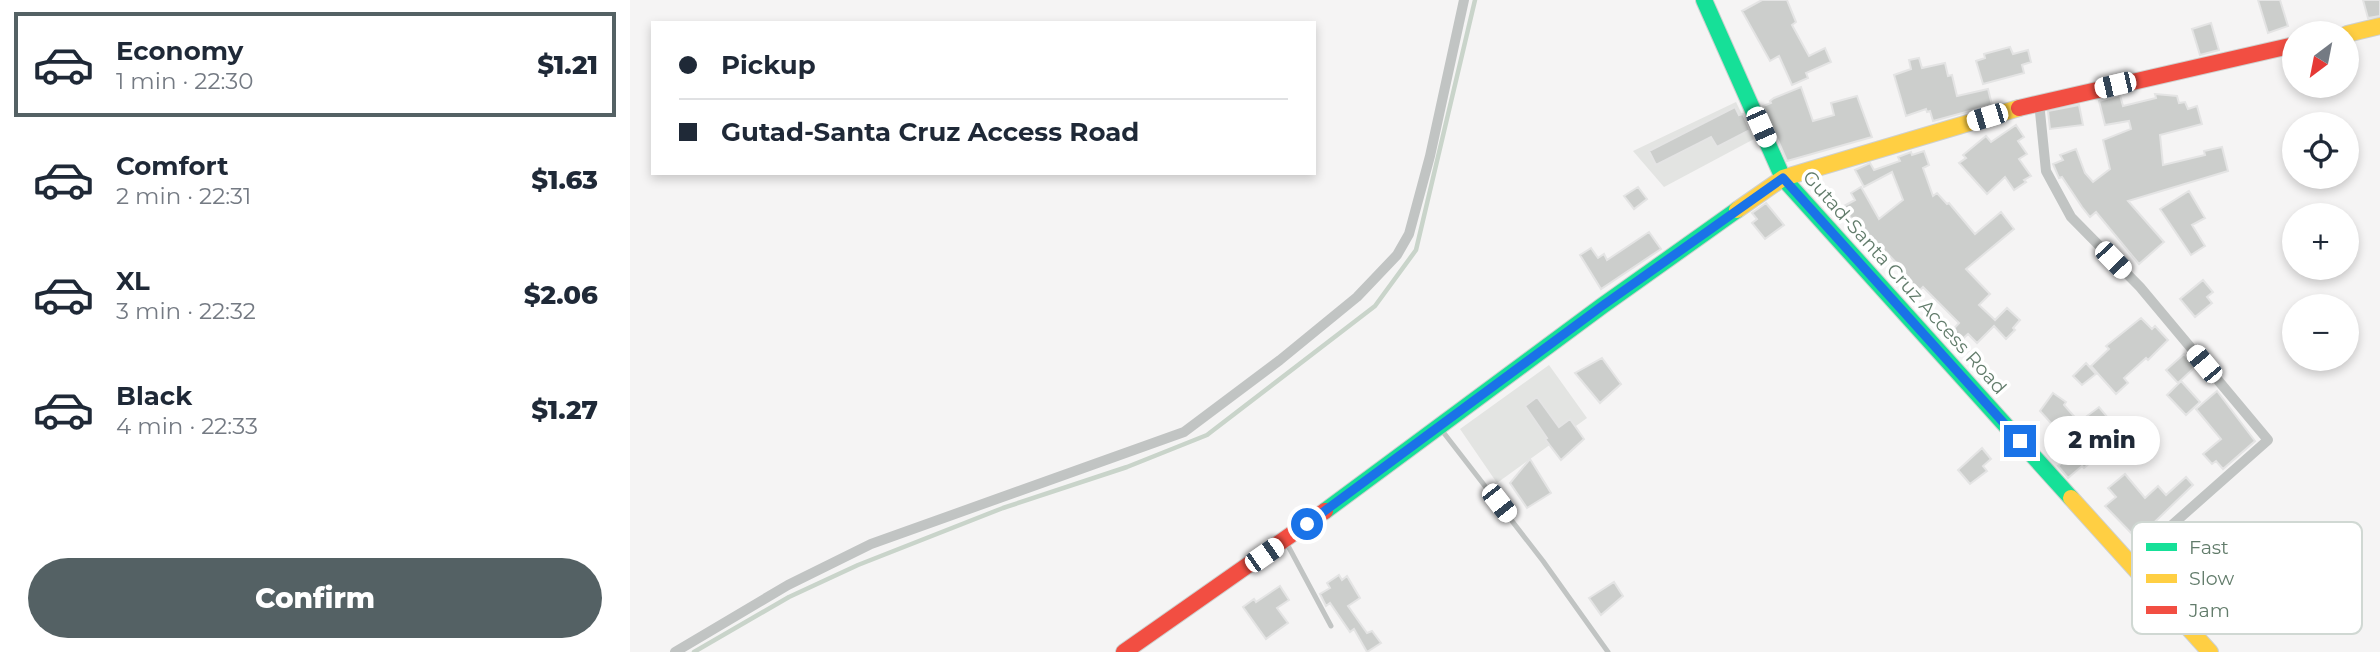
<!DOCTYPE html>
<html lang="en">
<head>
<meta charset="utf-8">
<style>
	:root { --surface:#fff; --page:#f6f6f7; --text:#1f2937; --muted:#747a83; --line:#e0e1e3; --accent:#546164 }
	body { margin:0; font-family:Montserrat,sans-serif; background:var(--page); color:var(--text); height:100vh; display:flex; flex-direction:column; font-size:26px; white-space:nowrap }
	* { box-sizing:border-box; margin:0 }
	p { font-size:23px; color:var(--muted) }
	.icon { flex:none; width:38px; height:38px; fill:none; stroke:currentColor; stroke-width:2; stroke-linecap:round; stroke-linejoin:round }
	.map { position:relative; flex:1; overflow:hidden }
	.details { display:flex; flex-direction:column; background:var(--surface); width:630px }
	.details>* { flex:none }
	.hud { position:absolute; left:21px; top:21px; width:665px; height:154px; border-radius:0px; box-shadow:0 4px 10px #0003; display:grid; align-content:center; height:154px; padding:0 28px; background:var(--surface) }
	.needle { width:46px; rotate:212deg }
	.tools { position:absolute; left:1652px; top:21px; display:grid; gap:14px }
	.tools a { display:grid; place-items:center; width:77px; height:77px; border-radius:50%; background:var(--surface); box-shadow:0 4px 10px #0003; font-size:35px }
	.end { position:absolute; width:32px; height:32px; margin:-16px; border:9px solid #1a73e8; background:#fff; box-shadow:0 0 0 4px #fff }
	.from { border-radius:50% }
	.bubble { position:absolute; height:49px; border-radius:24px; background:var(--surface); box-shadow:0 4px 10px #0003; font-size:23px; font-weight:800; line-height:49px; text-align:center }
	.car { position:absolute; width:21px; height:42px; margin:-21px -10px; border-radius:9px; box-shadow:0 0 5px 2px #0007; background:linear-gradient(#fff 24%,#345 0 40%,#fff 0 76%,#345 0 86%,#fff 0) }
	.hud b { display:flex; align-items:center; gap:24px; height:66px; font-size:26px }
	.hud b+b { border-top:2px solid var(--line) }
	.hud i { width:18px; height:18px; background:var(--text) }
	ul { padding:12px 0 0; list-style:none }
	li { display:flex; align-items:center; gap:21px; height:105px; margin:0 14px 10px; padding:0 14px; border:4px solid transparent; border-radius:0px }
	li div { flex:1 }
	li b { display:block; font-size:26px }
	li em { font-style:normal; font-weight:800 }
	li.active { border-color:var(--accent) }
	li>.icon { width:63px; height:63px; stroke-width:1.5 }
	.action { display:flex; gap:14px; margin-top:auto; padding:14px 28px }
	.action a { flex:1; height:80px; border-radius:42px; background:var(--accent); color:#fff; font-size:28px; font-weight:800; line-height:80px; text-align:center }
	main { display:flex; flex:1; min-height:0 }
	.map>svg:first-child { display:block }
	.built { fill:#e3e4e2 }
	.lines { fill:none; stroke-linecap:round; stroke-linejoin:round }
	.stream { stroke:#c9d4ca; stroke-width:4.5 }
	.building { fill:#cccecc; stroke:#e4e4e4; stroke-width:2 }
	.fast-casing { stroke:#ced0ce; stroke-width:18 }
	.slow-casing { stroke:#ced0ce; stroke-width:18 }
	.jam-casing { stroke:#ced0ce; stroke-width:18 }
	.lane { stroke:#c1c4c3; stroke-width:5 }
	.street { stroke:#c1c4c3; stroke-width:10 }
	.fast { stroke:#16e098; stroke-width:16 }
	.slow { stroke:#ffcf43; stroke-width:16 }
	.jam { stroke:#f24e42; stroke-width:16 }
	.route { stroke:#1a73e8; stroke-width:9 }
	.labels { text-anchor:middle; stroke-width:7; stroke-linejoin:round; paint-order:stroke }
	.street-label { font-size:19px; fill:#627c6b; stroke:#fff }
	.key { fill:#fff; stroke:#d0d8d3; stroke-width:2 }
	.key-label { font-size:19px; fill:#627c6b }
</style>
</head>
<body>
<main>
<section class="details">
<ul>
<li class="active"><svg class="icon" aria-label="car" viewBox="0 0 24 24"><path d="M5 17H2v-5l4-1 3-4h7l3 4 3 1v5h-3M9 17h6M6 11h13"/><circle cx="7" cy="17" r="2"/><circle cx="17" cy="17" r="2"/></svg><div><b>Economy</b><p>1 min · 22:30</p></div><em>$1.21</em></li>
<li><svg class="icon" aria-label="car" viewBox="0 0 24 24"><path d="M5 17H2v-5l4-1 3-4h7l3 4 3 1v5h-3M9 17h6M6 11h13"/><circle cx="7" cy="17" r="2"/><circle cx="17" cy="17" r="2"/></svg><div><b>Comfort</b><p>2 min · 22:31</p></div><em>$1.63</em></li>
<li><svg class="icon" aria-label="car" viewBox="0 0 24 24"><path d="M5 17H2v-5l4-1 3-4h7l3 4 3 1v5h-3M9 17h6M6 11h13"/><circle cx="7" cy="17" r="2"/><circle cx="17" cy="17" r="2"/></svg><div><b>XL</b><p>3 min · 22:32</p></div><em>$2.06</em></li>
<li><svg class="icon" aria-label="car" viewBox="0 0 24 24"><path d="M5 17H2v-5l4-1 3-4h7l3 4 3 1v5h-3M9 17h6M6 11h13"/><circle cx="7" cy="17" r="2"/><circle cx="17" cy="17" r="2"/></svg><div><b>Black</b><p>4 min · 22:33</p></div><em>$1.27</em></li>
</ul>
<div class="action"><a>Confirm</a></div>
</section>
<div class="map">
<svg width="1750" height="652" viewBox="0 0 1750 652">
	<rect width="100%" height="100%" fill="#f5f4f4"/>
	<path class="built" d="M1106,102L1124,139L1034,187L1003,151Z
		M919,365L957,418L867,483L830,429Z"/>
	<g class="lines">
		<path class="stream" d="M64,652L159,597L228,565L373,508L497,467L577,435L745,306L786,250L845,0"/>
	</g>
	<path class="building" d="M1132,0H1157L1166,22L1162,25L1179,56L1195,48L1201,62L1176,73L1178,78L1162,85L1149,56L1140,61L1112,11Z
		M1628,0H1650L1658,26L1638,33Z
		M1733,0H1750V16L1738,18Z
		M1581,23L1589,50L1570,55L1562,29Z
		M1380,47L1383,54L1398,50L1401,62L1392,65L1394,73L1353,84L1346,61L1355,58L1354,54Z
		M1289,58L1292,68L1315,63L1318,76L1322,75L1327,96L1358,89L1362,105L1303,121L1300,111L1297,112L1296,109L1276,116L1264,75L1281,69L1279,60Z
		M1171,87L1183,121L1204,115L1201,103L1227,96L1242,137L1157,161L1133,106L1141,103L1140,101L1144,98Z
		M1525,94L1547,96L1549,103L1555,102L1558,109L1567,106L1572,124L1530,135L1533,165L1575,155L1574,151L1592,147L1598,171L1498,201L1534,242L1509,264L1466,212L1460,217L1452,207L1432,177L1429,178L1423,164L1433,160L1430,155L1446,149L1455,173L1463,182L1480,169L1473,140L1501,129L1499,121L1475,125L1469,101L1490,95L1493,106L1526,98Z
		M1449,105L1453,125L1420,129L1418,111Z
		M1105,107L1109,115L1113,114L1120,130L1087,147L1081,137L1026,165L1019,151Z
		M1386,125L1394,137L1388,141L1397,154L1389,159L1401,176L1394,180L1396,182L1384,190L1375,177L1357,194L1329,163L1336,158L1333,155L1356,136L1361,142Z
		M1294,151L1299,165L1293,168L1303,196L1307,193L1317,204L1319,203L1345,234L1371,212L1384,229L1336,269L1360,294L1349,305L1365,320L1377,308L1390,320L1383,328L1385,330L1376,339L1364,326L1347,343L1338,334L1328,343L1319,334L1329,323L1293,287L1283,297L1267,280L1275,272L1256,252L1249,258L1242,250L1246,247L1220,217L1214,206L1225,200L1221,193L1231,187L1249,219L1273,200L1262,172L1234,187L1225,170L1240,163L1244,170L1270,161L1268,157L1281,152L1282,155Z
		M1008,187L1017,199L1004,209L994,196Z
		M1559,191L1575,218L1562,225L1575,246L1561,255L1530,209Z
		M1136,203L1154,225L1135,239L1122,223L1127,219L1122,213Z
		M1019,232L1031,249L971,289L950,255L961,248L968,258L974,254L977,260Z
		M1573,280L1583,292L1577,297L1582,303L1565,317L1550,299Z
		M1511,318L1522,329L1525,326L1538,340L1518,360L1516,358L1494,378L1498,383L1486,394L1461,366L1479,349L1476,346Z
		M1554,354L1565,367L1548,383L1536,370Z
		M972,358L991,384L970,403L945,373Z
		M1456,363L1466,374L1452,385L1443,376Z
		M1551,381L1570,402L1556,415L1537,395Z
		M1587,391L1625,441L1593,469L1586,461L1582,464L1573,454L1591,439L1566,409Z
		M1423,393L1436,402L1434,405L1449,422L1469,407L1493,436L1454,468L1452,466L1438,478L1428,466L1434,461L1419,448L1431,434L1410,411Z
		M907,397L929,427L940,419L954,439L931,460L915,439L917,438L895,406Z
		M1352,448L1361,459L1353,466L1357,471L1340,484L1328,470Z
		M900,459L921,493L897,508L880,483Z
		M1495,474L1515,498L1528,486L1536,495L1556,477L1563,485L1507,539L1475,506L1486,497L1478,488Z
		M709,575L712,580L717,576L730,598L718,606L737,633L742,631L751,643L737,652L724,629L720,632L700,603L696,606L690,594L700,588L697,583Z
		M984,582L993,596L971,615L959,598Z
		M650,586L659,600L647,608L658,623L636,639L613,607L624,599L626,602Z"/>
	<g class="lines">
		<defs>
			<path id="fast" d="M1074,0L1153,178L1441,498
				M695,511L972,306L1107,210"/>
			<path id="slow" d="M1717,34L1750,26
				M1107,210L1153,178L1389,108
				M1441,498L1580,652"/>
			<path id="jam" d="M1389,108L1664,45
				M494,652L695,511"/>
		</defs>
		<use href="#fast" class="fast-casing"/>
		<use href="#slow" class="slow-casing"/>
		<use href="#jam" class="jam-casing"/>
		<path class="lane" d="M810,428L913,561L978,652
			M656,542L701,626"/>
		<path class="street" d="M1409,102L1416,171L1441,217L1510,287L1638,440L1499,563
			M45,652L158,585L241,544L554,432L650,360L727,297L767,255L779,234L800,156L834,0"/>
		<use href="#fast" class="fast"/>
		<use href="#slow" class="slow"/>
		<use href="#jam" class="jam"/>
	</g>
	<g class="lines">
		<path class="route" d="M677,524L972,306L1153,178L1390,441"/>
	</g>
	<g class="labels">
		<g class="street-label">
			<text transform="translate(1275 282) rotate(48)" y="7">Gutad-Santa Cruz Access Road</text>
		</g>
	</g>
	<rect x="1502" y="522" width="230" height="112" rx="10" class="key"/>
	<rect x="1516" y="543" width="31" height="8" fill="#16e098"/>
	<rect x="1516" y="574" width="31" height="9" fill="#ffcf43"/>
	<rect x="1516" y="606" width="31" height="8" fill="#f24e42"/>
	<g class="key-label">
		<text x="1559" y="554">Fast</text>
		<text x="1559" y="585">Slow</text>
		<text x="1559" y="617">Jam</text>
	</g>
</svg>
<div class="tools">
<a><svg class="needle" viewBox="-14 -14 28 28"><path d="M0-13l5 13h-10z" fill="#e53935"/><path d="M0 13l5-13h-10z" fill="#747a83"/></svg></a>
<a><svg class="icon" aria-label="locate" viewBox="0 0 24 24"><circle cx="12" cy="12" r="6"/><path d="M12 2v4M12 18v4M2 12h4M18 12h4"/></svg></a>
<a>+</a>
<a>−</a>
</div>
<i class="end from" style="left:677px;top:524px"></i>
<i class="end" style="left:1390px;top:441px"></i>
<div class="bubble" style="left:1414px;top:416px;width:116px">2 min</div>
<i class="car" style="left:1485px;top:85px;rotate:257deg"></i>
<i class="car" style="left:1357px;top:117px;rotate:253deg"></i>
<i class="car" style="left:1131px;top:127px;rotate:156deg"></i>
<i class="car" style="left:1483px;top:260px;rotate:136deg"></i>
<i class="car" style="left:1574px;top:364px;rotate:320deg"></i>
<i class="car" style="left:869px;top:503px;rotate:142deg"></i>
<i class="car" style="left:634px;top:555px;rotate:55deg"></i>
<div class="hud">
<b><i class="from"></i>Pickup</b>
<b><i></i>Gutad-Santa Cruz Access Road</b>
</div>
</div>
</main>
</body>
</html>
